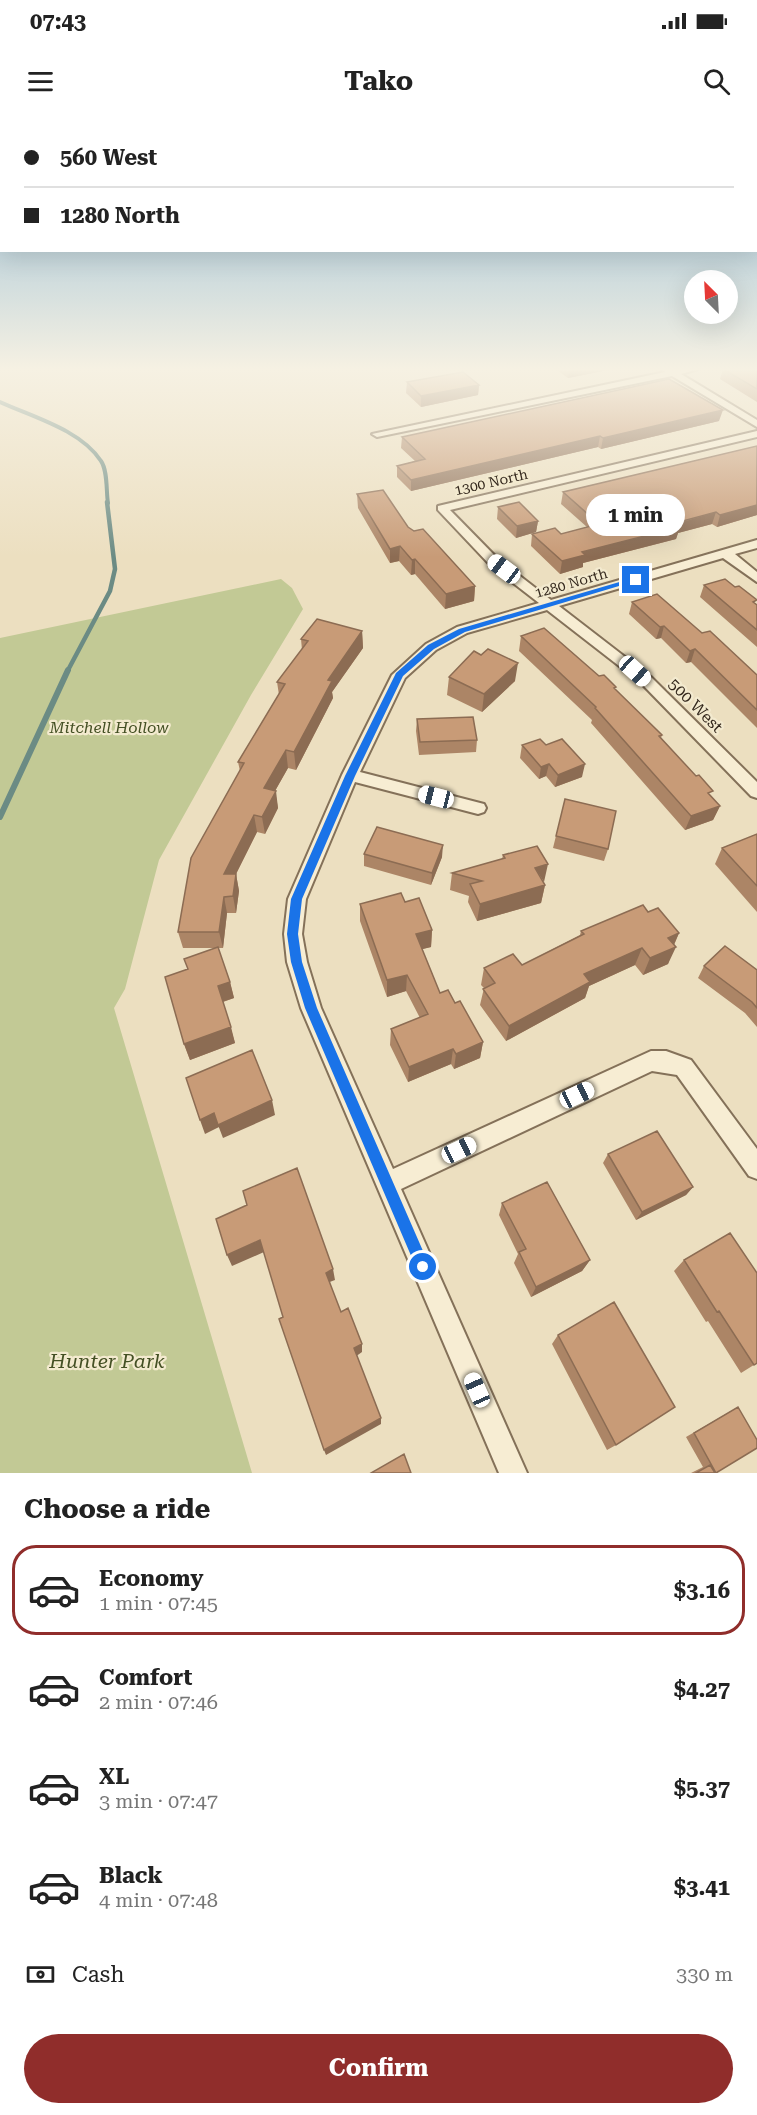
<!DOCTYPE html>
<html lang="en">
<head>
<meta charset="utf-8">
<style>
	:root { --surface:#fff; --page:#f6f6f6; --text:#222; --muted:#767676; --line:#e0e0e0; --accent:#902d2b }
	body { margin:0; font-family:"Roboto Serif",serif; background:var(--page); color:var(--text); height:100vh; display:flex; flex-direction:column; font-size:22px; white-space:nowrap }
	* { box-sizing:border-box; margin:0 }
	p { font-size:20px; color:var(--muted) }
	.icon { flex:none; width:33px; height:33px; fill:none; stroke:currentColor; stroke-width:2; stroke-linecap:round; stroke-linejoin:round }
	.map { position:relative; height:1353px; overflow:hidden }
	.side { display:flex; flex-direction:column; background:var(--surface); flex:1 }
	.side>* { flex:none }
	.top-card { position:absolute; left:0px; top:0px; width:758px; height:132px; box-shadow:0 6px 24px #0002; display:grid; align-content:center; height:132px; padding:0 24px; background:var(--surface) }
	.needle { width:39px; rotate:336deg }
	.controls { position:absolute; left:684px; top:150px; display:grid; gap:12px }
	.controls a { display:grid; place-items:center; width:54px; height:54px; border-radius:50%; background:var(--surface); box-shadow:0 6px 24px #0002; font-size:30px }
	.end { position:absolute; width:27px; height:27px; margin:-14px; border:8px solid #1a73e8; background:#fff; box-shadow:0 0 0 3px #fff }
	.from { border-radius:50% }
	.bubble { position:absolute; height:42px; border-radius:21px; background:var(--surface); box-shadow:0 6px 24px #0002; font-size:20px; font-weight:700; line-height:42px; text-align:center }
	.car { position:absolute; width:18px; height:36px; margin:-18px -9px; border-radius:8px; box-shadow:0 0 4px 2px #0007; background:linear-gradient(#fff 24%,#345 0 40%,#fff 0 76%,#345 0 86%,#fff 0) }
	.top-card b { display:flex; align-items:center; gap:21px; height:57px; font-size:22px }
	.top-card b+b { border-top:2px solid var(--line) }
	.top-card i { width:15px; height:15px; background:var(--text) }
	ul { padding:0; list-style:none }
	li { display:flex; align-items:center; gap:18px; height:90px; margin:0 12px 9px; padding:0 12px; border:3px solid transparent; border-radius:24px }
	li div { flex:1 }
	li b { display:block; font-size:22px }
	li em { font-style:normal; font-weight:700 }
	li.on { border-color:var(--accent) }
	li>.icon { width:54px; height:54px; stroke-width:1.5 }
	h2 { padding:0 24px; font-size:27px; line-height:72px }
	.pay { display:flex; align-items:center; gap:15px; height:66px; padding:0 24px; font-size:22px }
	.pay p { margin-inline-start:auto }
	.cta { display:flex; gap:12px; margin-top:auto; padding:12px 24px }
	.cta a { flex:1; height:69px; border-radius:36px; background:var(--accent); color:#fff; font-size:24px; font-weight:700; line-height:69px; text-align:center }
	.status { display:flex; justify-content:space-between; align-items:center; height:42px; padding:0 30px; background:var(--surface); direction:ltr }
	.status svg { height:16px; fill:currentColor }
	header { display:flex; justify-content:space-between; align-items:center; height:78px; padding:0 24px; background:var(--surface); font-size:27px; font-weight:700 }
	.map>svg:first-child { display:block }
	.green { fill:#c2c995 }
	.lines { fill:none; stroke-linecap:round; stroke-linejoin:round }
	.stream-far2 { stroke:#6b8b84; stroke-width:4 }
	.stream-far1 { stroke:#6b8b84; stroke-width:4.5 }
	.stream { stroke:#6b8b84; stroke-width:6 }
	.minor-casing { stroke:#847159; stroke-width:4 }
	.minor { fill:#f7edd3; fill-rule:evenodd }
	.wall { fill:#ac8566 }
	.shaded-wall { fill:#8c6c53 }
	.building { fill:#c89b77; stroke:#8c6c53; stroke-width:1.5 }
	.route { fill:#1a73e8 }
	.labels { text-anchor:middle; stroke-width:4.5; stroke-linejoin:round; paint-order:stroke }
	.far-street-label { font-size:14px; fill:#34281d; stroke:#f3eacf }
	.street-label { font-size:16px; fill:#34281d; stroke:#f3eacf }
	.park-label { font-size:16px; font-style:italic; fill:#445024; stroke:#f3eacf }
	.near-park-label { font-size:20px; font-style:italic; fill:#445024; stroke:#f3eacf }
</style>
</head>
<body>
<div class="status"><b>07:43</b><svg viewBox="0 0 49 12"><path d="M0 12V9h3v3zM5 12V6h3v6zM10 12V3h3v9zM15 12V0h3v12zM26 1h20v11H26zM47 4h2v5h-2z"/></svg></div>
<header><svg class="icon" aria-label="menu" viewBox="0 0 24 24"><path d="M4 6h16M4 12h16M4 18h16"/></svg>Tako<svg class="icon" aria-label="search" viewBox="0 0 24 24"><circle cx="10" cy="10" r="6"/><path d="M15 15l6 6"/></svg></header>
<div class="map">
<svg width="757" height="1353" viewBox="0 0 757 1353">
	<rect width="100%" height="100%" fill="#ecdfc0"/>
	<path class="green" d="M281,459L292,468L303,489L251,575L159,740L125,869L114,888L252,1353H0V518Z"/>
	<g class="lines">
		<path class="stream-far2" d="M0,282C33,297 81,310 101,341C108,351 106,372 108,383"/>
		<path class="stream-far1" d="M67,552L110,471L115,449L107,382"/>
		<path class="stream" d="M0,697L68,550"/>
		<defs>
			<path id="minor" d="M667,248L675,250L702,248L681,254L757,300V307L672,256L377,317L372,314L665,252L663,250Z
				M757,311V317L450,390L498,439L551,480L757,420V428L735,434L757,452V462L723,438L559,486L651,557L757,662V678L751,676L641,563L547,490L467,513L436,530L405,558L360,652L484,684L486,688L484,692L478,694L355,662L306,779L302,814L307,842L321,888L393,1049L651,931H666L691,940L757,1029V1059L749,1056L677,955L652,951L401,1069L527,1353H499L301,888L287,842L284,814L288,779L342,655L392,555L426,524L457,507L539,483L490,445L438,390V386Z"/>
		</defs>
		<use href="#minor" class="minor-casing"/>
		<use href="#minor" class="minor"/>
	</g>
	<path class="wall" d="M554,248H618L568,258Z
		M757,248V282L720,259L723,249Z
		M407,262L479,265L478,275L421,287L406,273Z
		M719,301L601,329L598,327L411,371L397,357V346L415,341L401,328L402,317Z
		M757,326V395L717,407L712,404L678,413L676,419L583,443V447L560,454L531,426L532,414H561L587,407L561,384L563,372Z
		M357,374L408,407L475,466L474,481L445,489L415,454L411,455L399,441L390,443L358,388Z
		M498,387L538,401L536,412L516,418L497,399Z
		M704,465L757,485V527L700,477Z
		M632,482L702,513L757,555V608L691,542L686,543L661,518L656,519L629,494Z
		M362,511L363,528L332,572L333,578L296,650L288,648L275,671L278,688L265,714L257,712L236,754L239,771L236,793H227L223,828H218L230,862L234,878L223,882L235,923L190,940L184,924L187,849L217,828H183L178,812L240,651L238,642L279,575L277,562L302,530L301,519Z
		M521,516L599,556L615,569L662,615L661,618L720,686L713,700L685,710L591,603L592,600L519,531Z
		M449,557L515,561L482,592L447,575Z
		M417,599L477,620L476,632L419,635L416,611Z
		M522,625H546L582,657L555,667L546,656L539,659L520,638Z
		M565,679L608,729L604,741L553,728Z
		M757,714V792L715,744L722,728Z
		M364,734L442,737L431,765L364,746Z
		M503,735L543,762L545,765L541,783L477,801L468,782L469,776L450,770L452,753L502,739Z
		M405,782L432,810L431,827L422,829L440,873L455,883L483,922L480,938L454,949L451,944L408,962L390,925L391,909L420,898L406,871L387,877L360,801V784Z
		M648,792L679,813L674,825L668,844L643,855L635,845L589,866L585,878L506,921L480,885L484,868L481,865L484,848L522,845L580,815L581,811Z
		M704,846L757,850V907L745,893L698,858Z
		M608,1034L693,1067L686,1075L636,1100L603,1043Z
		M502,1083L590,1140L582,1151L531,1177L514,1143L518,1134L499,1095Z
		M684,1140L757,1243L741,1253L708,1201L706,1202L674,1151Z
		M558,1215L616,1325L607,1330L552,1224Z
		M738,1287L757,1328L715,1353H691L703,1347L686,1317Z"/>
	<path class="shaded-wall" d="M570,248H618L568,258Z
		M479,265L478,275L421,287V276Z
		M723,290L719,301L601,329L603,318Z
		M600,316L598,327L411,371V360Z
		M757,385V395L717,407L720,395Z
		M716,392L712,404L678,413L676,419L583,443V447L560,454L562,441L582,432Z
		M538,401L536,412L516,418L517,406Z
		M400,426L399,441L390,443V429Z
		M415,439V454L411,455L412,440Z
		M475,466L474,481L445,489L446,474Z
		M664,506L661,518L656,519L660,507Z
		M362,511L363,528L332,572L333,578L296,650L294,632L328,560Z
		M695,529L691,542L686,543L690,531Z
		M518,543L515,561L482,592L484,574Z
		M286,630L288,648L267,685L264,668Z
		M549,644L546,656L539,659L541,647Z
		M585,644L582,657L555,667L558,655Z
		M276,671L278,688L265,714L262,697Z
		M720,686L713,700L685,710L691,696Z
		M254,695L257,712L236,754L239,771L236,793L233,776L224,754Z
		M443,725L442,737L431,765L432,753Z
		M548,744L544,762L535,748Z
		M545,765L541,783L477,801L480,784Z
		M224,777L227,793L223,828L219,812Z
		M432,810L431,827L415,831L416,814Z
		M679,813L672,829L676,827L668,844L643,855L650,838L668,818Z
		M642,828L635,845L589,866L585,878L506,921L509,906L584,854Z
		M407,855L406,871L387,877V860Z
		M230,862L234,878L222,882L218,866Z
		M231,907L235,923L190,940L184,924Z
		M483,922L480,938L454,949L456,934Z
		M453,929L451,944L408,962L409,947Z
		M272,980L275,995L223,1018L218,1005Z
		M214,993L219,1007L205,1014L200,1000Z
		M693,1067L686,1075L636,1100L642,1092Z
		M260,1120L264,1132L232,1146L227,1135Z
		M590,1140L582,1151L531,1177L536,1167Z
		M333,1149L335,1160L327,1163L326,1153Z
		M362,1224V1232L355,1237L354,1228Z
		M381,1298V1304L326,1335L324,1330Z"/>
	<path class="building" d="M729,248H757V269L723,249Z
		M463,252L479,265L421,276L407,262Z
		M669,259L723,290L603,318L600,316L411,360L397,346L425,339L402,317Z
		M757,326V385L720,395L716,392L675,403L680,407L582,432L585,435L562,441L532,414L555,408L561,414L599,404L563,372Z
		M383,370L408,407L414,411L423,409L475,466L446,474L415,439L412,440L400,426L390,429L357,374Z
		M519,382L538,401L517,406L498,387Z
		M725,459L735,467L739,466L757,480L753,482L757,485V510L704,465Z
		M657,474L702,513L710,511L757,555V590L695,529L690,531L664,506L660,507L632,482Z
		M317,499L362,511L328,560L332,561L294,632L286,630L264,668L276,671L262,697L254,695L224,754H236L233,776L224,777L219,812H178L191,738L244,643L238,642L285,564L277,562L308,521L301,519Z
		M544,508L599,556L604,555L616,567L614,568L662,615L659,616L696,656L699,655L713,671L708,673L720,686L691,696L595,588L596,587L521,516Z
		M488,529L518,543L484,574L449,557L474,531L481,535Z
		M473,597L477,620L420,622L417,599Z
		M540,619L546,625L562,619L585,644L558,655L549,644L541,647L522,625Z
		M565,679L616,691L608,729L556,716Z
		M377,707L443,725L432,753L364,734Z
		M757,714V766L722,728Z
		M537,726L548,744L535,748L545,765L480,784L470,764L482,761L452,753L505,738L503,735Z
		M401,773L405,782L419,778L432,810L416,814L440,873L448,870L455,883L460,881L483,922L456,934L453,929L409,947L391,909L428,894L407,855L387,860L360,784Z
		M643,785L648,792L658,788L679,813L668,818L676,827L650,838L642,828L584,854L590,862L509,906L483,869L495,863L484,848L513,834L522,845L584,814L581,811Z
		M725,826L757,850V888L752,882L704,846Z
		M218,827L230,862L218,866L231,907L184,924L165,857L188,849L184,839Z
		M252,930L272,980L218,1005L214,993L200,1000L186,958Z
		M657,1011L693,1067L642,1092L608,1034Z
		M297,1048L333,1149L326,1153L341,1192L348,1188L362,1224L354,1228L381,1298L324,1330L279,1199L283,1197L260,1120L227,1135L216,1099L247,1085L243,1071Z
		M547,1062L590,1140L536,1167L519,1132L526,1129L502,1083Z
		M730,1113L757,1153V1243L754,1245L719,1191L717,1192L684,1140Z
		M614,1182L675,1287L616,1325L558,1215Z
		M738,1287L757,1320V1328L716,1353L694,1313Z
		M404,1334L411,1353H371Z
		M710,1345L715,1353H696Z"/>
	<linearGradient id="sky" x2="0" y2="1"><stop stop-color="#8cb8d4"/><stop offset="0.57" stop-color="#f6f1e3"/><stop offset="1" stop-color="#f6f1e3" stop-opacity="0"/></linearGradient>
	<rect width="757" height="437" fill="url(#sky)"/>
	<path class="route" d="M633,458L639,460L465,512L434,529L403,556L355,656L302,779L298,814L302,842L317,888L430,1147L428,1152L423,1154L418,1152L305,888L291,842L287,814L291,779L345,656L396,553L428,525L459,509Z"/>
	<g class="labels">
		<g class="far-street-label">
			<text transform="translate(491 362) rotate(-13)" y="5">1300 North</text>
			<text transform="translate(571 463) rotate(-16)" y="5">1280 North</text>
		</g>
		<g class="street-label">
			<text transform="translate(696 585) rotate(45)" y="6">500 West</text>
		</g>
		<g class="park-label">
			<text x="109" y="613">Mitchell Hollow</text>
		</g>
		<g class="near-park-label">
			<text x="107" y="1248">Hunter Park</text>
		</g>
	</g>
</svg>
<div class="controls">
<a><svg class="needle" viewBox="-14 -14 28 28"><path d="M0-13l5 13h-10z" fill="#e53935"/><path d="M0 13l5-13h-10z" fill="#767676"/></svg></a>
</div>
<i class="end from" style="left:423px;top:1147px"></i>
<i class="end" style="left:636px;top:460px"></i>
<div class="bubble" style="left:586px;top:374px;width:99px">1 min</div>
<i class="car" style="left:504px;top:449px;rotate:307deg"></i>
<i class="car" style="left:635px;top:551px;rotate:132deg"></i>
<i class="car" style="left:436px;top:677px;rotate:284deg"></i>
<i class="car" style="left:577px;top:975px;rotate:65deg"></i>
<i class="car" style="left:459px;top:1030px;rotate:65deg"></i>
<i class="car" style="left:477px;top:1270px;rotate:336deg"></i>
<div class="top-card">
<b><i class="from"></i>560 West</b>
<b><i></i>1280 North</b>
</div>
</div>
<section class="side">
<h2>Choose a ride</h2>
<ul>
<li class="on"><svg class="icon" aria-label="car" viewBox="0 0 24 24"><path d="M5 17H2v-5l4-1 3-4h7l3 4 3 1v5h-3M9 17h6M6 11h13"/><circle cx="7" cy="17" r="2"/><circle cx="17" cy="17" r="2"/></svg><div><b>Economy</b><p>1 min · 07:45</p></div><em>$3.16</em></li>
<li><svg class="icon" aria-label="car" viewBox="0 0 24 24"><path d="M5 17H2v-5l4-1 3-4h7l3 4 3 1v5h-3M9 17h6M6 11h13"/><circle cx="7" cy="17" r="2"/><circle cx="17" cy="17" r="2"/></svg><div><b>Comfort</b><p>2 min · 07:46</p></div><em>$4.27</em></li>
<li><svg class="icon" aria-label="car" viewBox="0 0 24 24"><path d="M5 17H2v-5l4-1 3-4h7l3 4 3 1v5h-3M9 17h6M6 11h13"/><circle cx="7" cy="17" r="2"/><circle cx="17" cy="17" r="2"/></svg><div><b>XL</b><p>3 min · 07:47</p></div><em>$5.37</em></li>
<li><svg class="icon" aria-label="car" viewBox="0 0 24 24"><path d="M5 17H2v-5l4-1 3-4h7l3 4 3 1v5h-3M9 17h6M6 11h13"/><circle cx="7" cy="17" r="2"/><circle cx="17" cy="17" r="2"/></svg><div><b>Black</b><p>4 min · 07:48</p></div><em>$3.41</em></li>
</ul>
<div class="pay"><svg class="icon" aria-label="cash" viewBox="0 0 24 24"><path d="M3 7h18v10H3z"/><circle cx="12" cy="12" r="2"/></svg>Cash<p>330 m</p></div>
<div class="cta"><a>Confirm</a></div>
</section>
</body>
</html>
